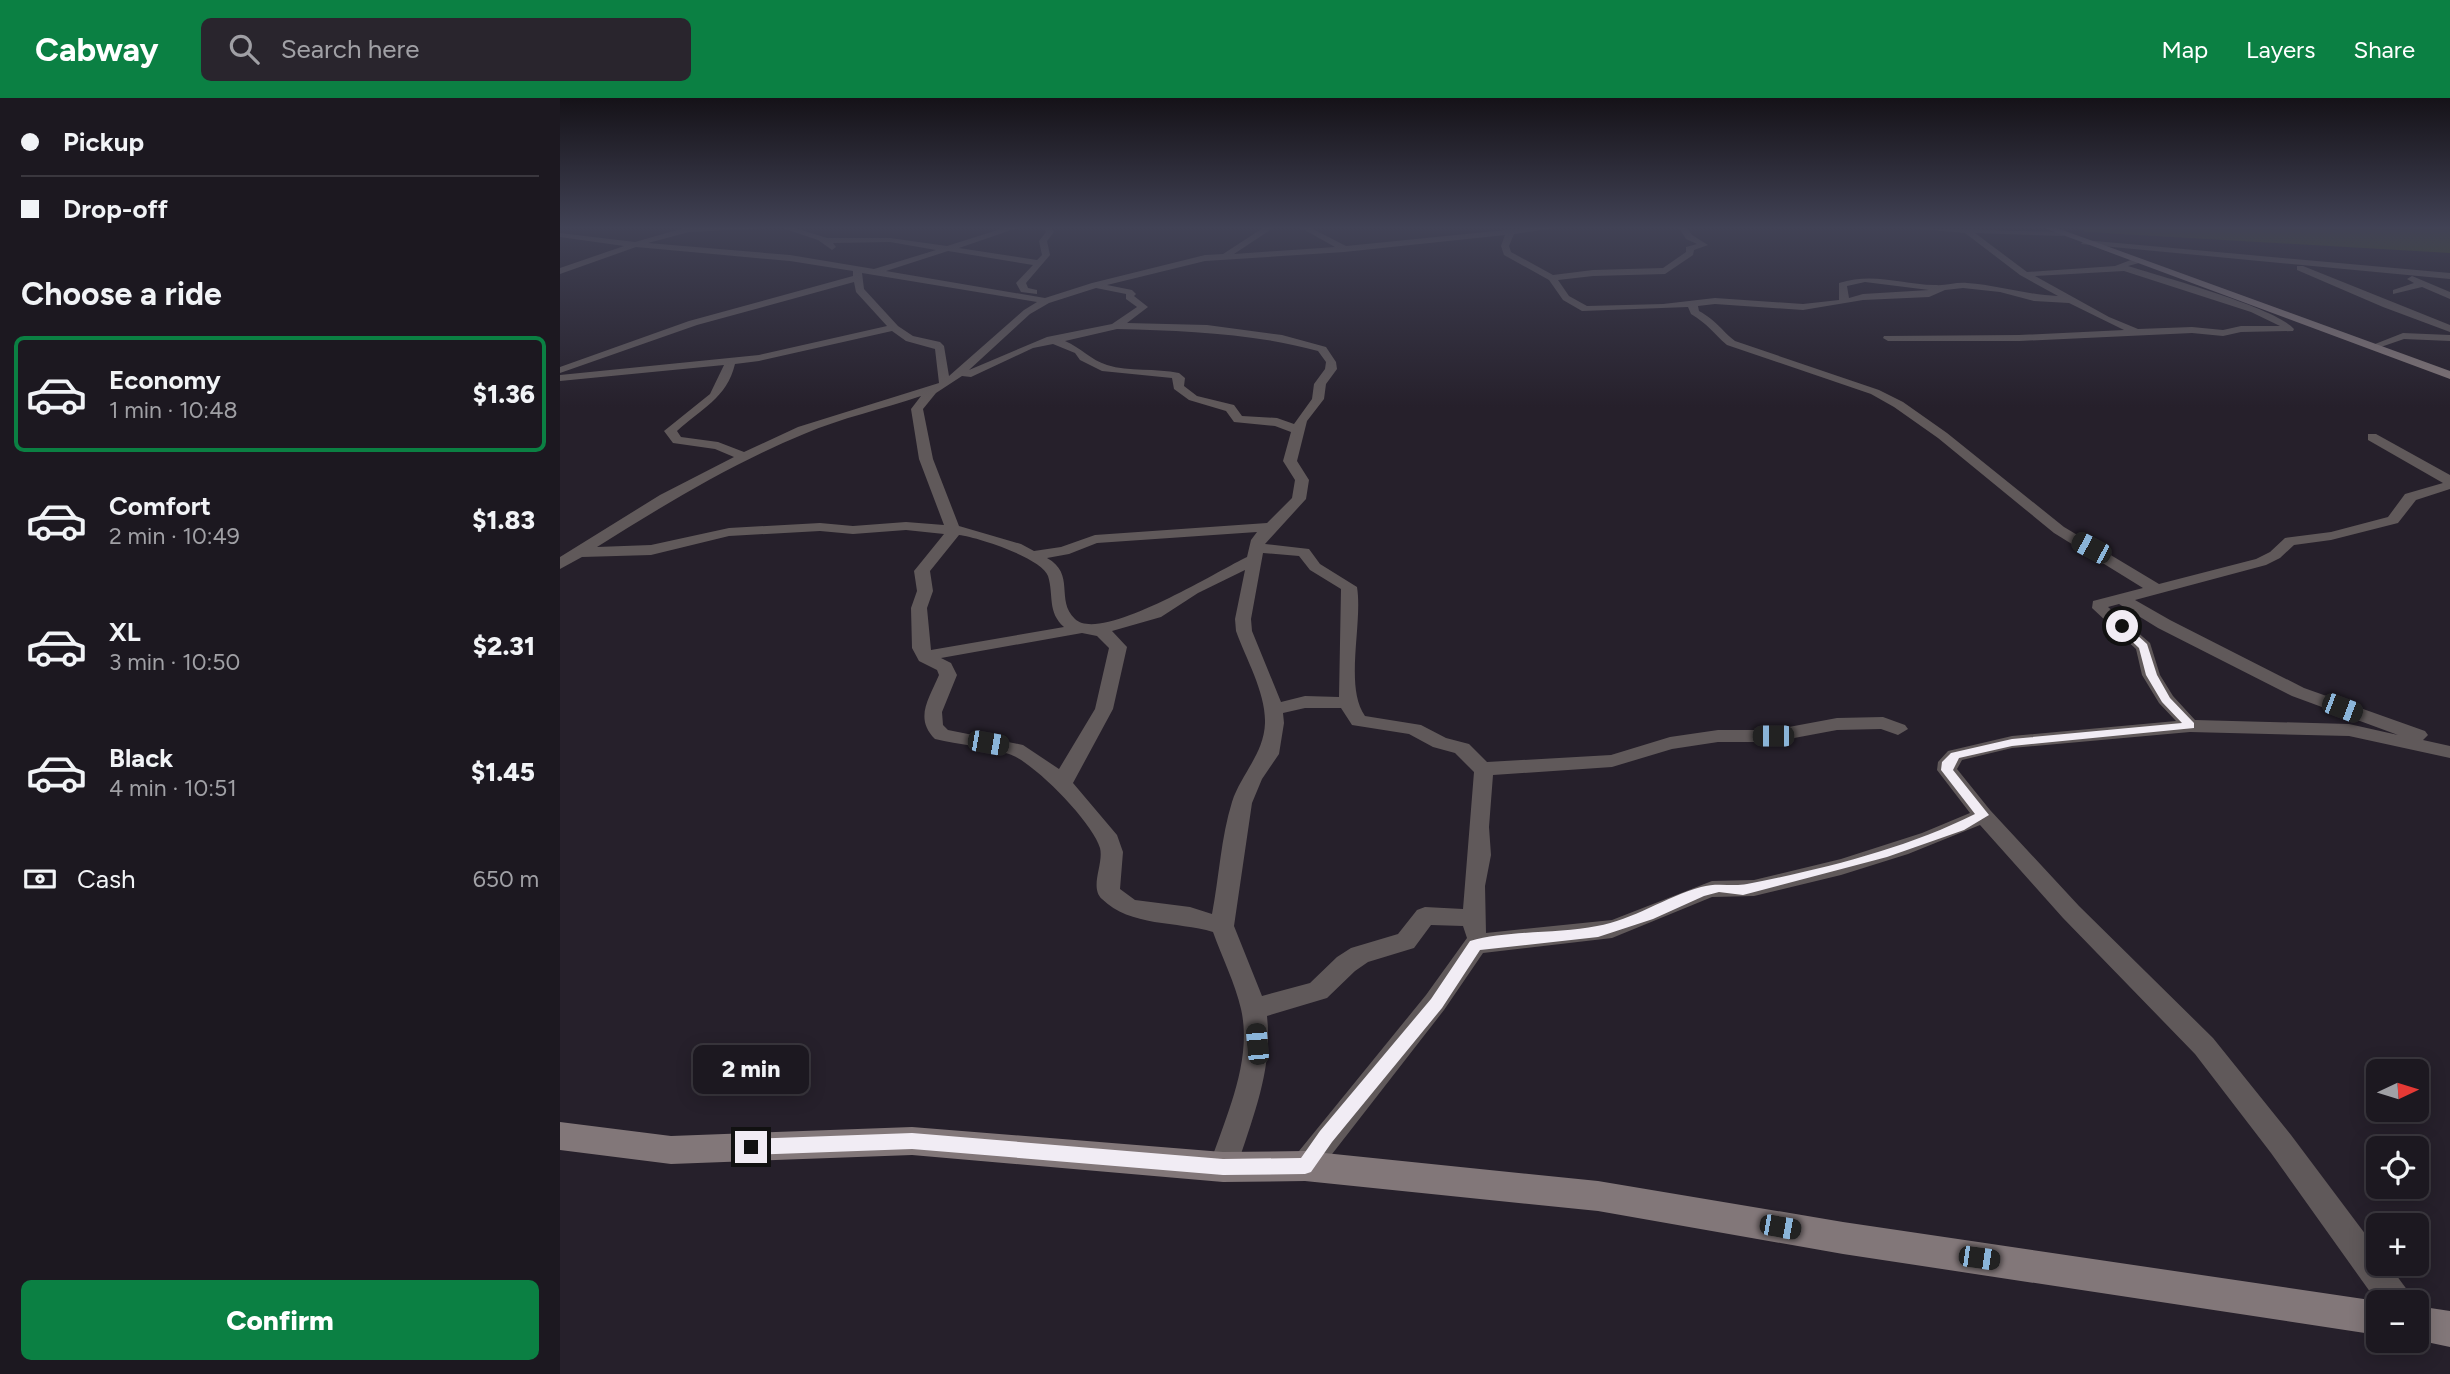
<!DOCTYPE html>
<html lang="en">
<head>
<meta charset="utf-8">
<style>
	:root { --surface:#1c1820; --page:#29252d; --text:#f1f3f6; --muted:#a0a0a5; --line:#3a373e; --accent:#0b8043 }
	body { margin:0; font-family:Figtree,sans-serif; background:var(--page); color:var(--text); height:100vh; display:flex; flex-direction:column; font-size:26px; white-space:nowrap }
	* { box-sizing:border-box; margin:0 }
	p { font-size:23px; color:var(--muted) }
	.icon { flex:none; width:38px; height:38px; fill:none; stroke:currentColor; stroke-width:2; stroke-linecap:round; stroke-linejoin:round }
	.map { position:relative; flex:1; overflow:hidden }
	.drawer { display:flex; flex-direction:column; background:var(--surface); width:560px }
	.drawer>* { flex:none }
	.banner { display:grid; align-content:center; height:154px; padding:0 21px; background:var(--surface) }
	.needle { width:46px; rotate:86deg }
	.fabs { position:absolute; left:1806px; top:961px; display:grid; gap:14px }
	.fabs a { display:grid; place-items:center; width:63px; height:63px; border-radius:10px; background:var(--surface); box-shadow:0 4px 18px #0003,0 0 0 2px var(--line); font-size:35px }
	.end { position:absolute; width:32px; height:32px; margin:-16px; border:9px solid #f1ecf4; background:#111; box-shadow:0 0 0 4px #111 }
	.from { border-radius:50% }
	.bubble { position:absolute; height:49px; border-radius:10px; background:var(--surface); box-shadow:0 4px 18px #0003,0 0 0 2px var(--line); font-size:23px; font-weight:800; line-height:49px; text-align:center }
	.car { position:absolute; width:21px; height:42px; margin:-21px -10px; border-radius:9px; box-shadow:0 0 5px 2px #0007; background:linear-gradient(#222 24%,#8ab4d8 0 40%,#222 0 76%,#8ab4d8 0 86%,#222 0) }
	.banner b { display:flex; align-items:center; gap:24px; height:66px; font-size:26px }
	.banner b+b { border-top:2px solid var(--line) }
	.banner i { width:18px; height:18px; background:var(--text) }
	ul { padding:0; list-style:none }
	li { display:flex; align-items:center; gap:21px; height:116px; margin:0 14px 10px; padding:0 7px; border:4px solid transparent; border-radius:10px }
	li div { flex:1 }
	li b { display:block; font-size:26px }
	li em { font-style:normal; font-weight:800 }
	li.on { border-color:var(--accent) }
	li>.icon { width:63px; height:63px; stroke-width:1.5 }
	h2 { padding:0 21px; font-size:32px; line-height:84px }
	.pay { display:flex; align-items:center; gap:18px; height:77px; padding:0 21px; font-size:26px }
	.pay p { margin-inline-start:auto }
	.button { display:flex; gap:14px; margin-top:auto; padding:14px 21px }
	.button a { flex:1; height:80px; border-radius:10px; background:var(--accent); color:#fff; font-size:28px; font-weight:800; line-height:80px; text-align:center }
	header { display:flex; align-items:center; gap:42px; box-sizing:border-box; height:98px; padding:0 35px; background:var(--accent); color:#fff }
	header strong { font-size:33px }
	nav { display:flex; gap:38px; margin-inline-start:auto; font-size:24px }
	.search { width:490px; height:63px; background:var(--page); display:flex; align-items:center; gap:18px; box-sizing:border-box; padding:0 24px; border-radius:10px; color:var(--muted); font-size:26px }
	main { display:flex; flex:1; min-height:0 }
	.map>svg:first-child { display:block }
	.green { fill:#3f4d17 }
	.lines { fill:none; stroke-linecap:round; stroke-linejoin:round }
	.street { fill:#60595a; fill-rule:evenodd }
	.secondary { fill:#827779; fill-rule:evenodd }
	.route { fill:#f1ecf4 }
</style>
</head>
<body>
<header>
<strong>Cabway</strong>
<div class="search"><svg class="icon" aria-label="search" viewBox="0 0 24 24"><circle cx="10" cy="10" r="6"/><path d="M15 15l6 6"/></svg>Search here</div>
<nav><a>Map</a><a>Layers</a><a>Share</a></nav>
</header>
<main>
<section class="drawer">
<div class="banner">
<b><i class="from"></i>Pickup</b>
<b><i></i>Drop-off</b>
</div>
<h2>Choose a ride</h2>
<ul>
<li class="on"><svg class="icon" aria-label="car" viewBox="0 0 24 24"><path d="M5 17H2v-5l4-1 3-4h7l3 4 3 1v5h-3M9 17h6M6 11h13"/><circle cx="7" cy="17" r="2"/><circle cx="17" cy="17" r="2"/></svg><div><b>Economy</b><p>1 min · 10:48</p></div><em>$1.36</em></li>
<li><svg class="icon" aria-label="car" viewBox="0 0 24 24"><path d="M5 17H2v-5l4-1 3-4h7l3 4 3 1v5h-3M9 17h6M6 11h13"/><circle cx="7" cy="17" r="2"/><circle cx="17" cy="17" r="2"/></svg><div><b>Comfort</b><p>2 min · 10:49</p></div><em>$1.83</em></li>
<li><svg class="icon" aria-label="car" viewBox="0 0 24 24"><path d="M5 17H2v-5l4-1 3-4h7l3 4 3 1v5h-3M9 17h6M6 11h13"/><circle cx="7" cy="17" r="2"/><circle cx="17" cy="17" r="2"/></svg><div><b>XL</b><p>3 min · 10:50</p></div><em>$2.31</em></li>
<li><svg class="icon" aria-label="car" viewBox="0 0 24 24"><path d="M5 17H2v-5l4-1 3-4h7l3 4 3 1v5h-3M9 17h6M6 11h13"/><circle cx="7" cy="17" r="2"/><circle cx="17" cy="17" r="2"/></svg><div><b>Black</b><p>4 min · 10:51</p></div><em>$1.45</em></li>
</ul>
<div class="pay"><svg class="icon" aria-label="cash" viewBox="0 0 24 24"><path d="M3 7h18v10H3z"/><circle cx="12" cy="12" r="2"/></svg>Cash<p>650 m</p></div>
<div class="button"><a>Confirm</a></div>
</section>
<div class="map">
<svg width="1890" height="1276" viewBox="0 0 1890 1276">
	<rect width="100%" height="100%" fill="#26202b"/>
	<path class="green" d="M1516,130H1890V155L1526,134Z"/>
	<g class="lines">
		<path class="street" d="M124,130H209L129,134L88,145L230,157L314,171L376,152L330,144L273,145L276,149L272,152L258,142L222,130H235L267,140H330L387,148L444,130H457L399,150L477,162L482,157L479,143L486,134L484,130H492L494,134L487,143L490,157L466,185L468,190L477,192V196L461,194L456,185L473,167L388,153L326,173L485,200L532,185L645,157L663,156L703,130H713L674,156L775,149L741,130H751L786,148L967,130H996L954,136L949,148L951,154L993,177L1033,172L1103,170L1126,154V149L1137,146L1126,141L1119,130H1127L1132,137L1148,147L1134,152L1133,157L1105,176L1033,178L998,182L1009,198L1027,208L1103,206L1155,200L1243,206L1279,202V185C1313,174 1340,186 1375,187C1385,188 1396,184 1407,185C1438,187 1467,197 1498,198L1460,177L1405,135L1349,130L1501,134L1504,138L1415,135L1467,174L1555,168L1576,160L1579,161V165L1568,168C1602,179 1715,209 1734,231L1733,233L1681,234L1663,238L1632,235L1459,243H1328L1323,240L1324,238L1459,237L1564,232L1509,205L1474,203L1440,194L1403,190L1385,192L1369,199L1303,202L1243,212L1155,206L1138,208L1139,213C1157,223 1160,231 1175,243L1319,292L1343,304L1387,335L1504,429L1599,486L1696,461L1710,454L1725,440L1771,434L1828,419L1845,396L1883,385L1808,342V336H1816L1890,377V391L1856,402L1838,425L1771,442L1734,447L1720,460L1706,467L1575,502L1610,522L1744,590L1865,633L1868,637L1863,642L1890,648V660L1789,638L1630,634L1452,650L1402,662L1397,671L1430,712L1519,808L1653,940L1731,1037L1818,1153V1166H1828L1848,1193L1853,1204L1818,1205L1711,1055L1635,956L1503,820L1420,727L1348,756L1281,777L1194,798L1152,799L1052,840L923,855L884,912L755,1078L745,1082L735,1078L731,1068L735,1058L866,897L907,840L903,828L871,827L854,850L808,864L795,873L767,900L707,918C713,972 693,1018 677,1069L673,1079L663,1083L653,1079L649,1069C665,1020 693,963 681,911C675,885 662,859 653,834C617,823 570,829 542,801C529,789 544,766 540,750C533,725 474,664 449,656C425,648 399,647 375,641C354,620 369,601 379,577L377,572L359,563L352,550L351,510L357,493L354,473L384,436L346,432L293,436L260,433L169,438L91,457L22,459L0,471V459L100,397L174,359L155,351L113,345L104,333L150,296L164,267L0,283V277L199,257L327,228L296,194L294,184L137,227L0,275V269L129,223L293,178V173L230,163L76,149L0,176V170L64,148L0,139V135L75,144ZM945,137L941,148L944,157L989,182L1003,202L1022,213L1128,209L1131,216C1148,226 1153,235 1167,247L1311,296L1334,309L1378,340L1494,435L1583,490L1533,503L1532,510L1576,551L1582,577L1599,605L1616,623L1452,638L1388,653L1378,664L1377,672L1410,715L1362,735L1281,761L1194,782L1152,783L1052,822L926,835L925,788L931,757L929,729L933,677L1052,669L1112,651L1158,644H1213L1277,632L1321,631L1338,637L1348,631L1345,627L1323,619L1277,620L1213,632H1158L1110,639L1051,657L927,664L909,646L886,640L861,627L805,618C784,589 803,525 797,489L760,466L749,451L705,446L746,401L749,382L737,363L747,323L764,301L766,286L777,271L776,264L766,249L722,237L647,227L567,225L588,209L574,198L576,196L572,192L547,187L645,163L784,154ZM1564,173L1691,214L1720,228H1681L1663,232L1632,229L1578,231L1549,219L1475,178ZM302,175L477,204L464,212L389,278L384,248L380,244L353,238L338,228L304,191ZM1305,184L1369,192L1303,196L1289,200L1287,188ZM536,190L566,196V201L577,209L552,226L487,239L409,272L470,216L489,205ZM557,231C626,233 692,235 758,253L766,264L765,271L754,286L752,301L734,326L717,320L682,318L674,307L637,298L624,288L625,280L619,275C596,270 569,274 547,267C531,262 521,250 505,243ZM332,233L346,243L375,251L379,285L238,329L184,354L158,344L121,339L117,333C141,311 167,300 175,266L199,263ZM493,246L515,255L520,262L542,273L612,280L614,291L629,302L666,313L674,324L715,328L731,334L723,363L735,382L732,400L707,425L535,437L501,449L474,453L461,446L399,428L373,361L363,311L376,295L402,278L411,279L473,250ZM361,298L351,311L359,361L384,427L346,424L293,428L260,425L169,430L91,447L37,449C104,407 171,366 244,336C281,320 323,311 361,298ZM697,434L691,442L687,459C657,473 541,546 515,521C495,502 516,476 487,460L509,456L537,445ZM399,437C417,439 482,460 488,478C494,497 487,514 504,529L371,552L367,510L373,493L370,473ZM703,455L739,458L750,472L781,491L779,599L745,598L721,604L692,533L691,521ZM685,472L675,521L676,533C686,561 706,595 705,625C704,656 681,676 672,704C661,739 659,780 652,816L630,809L575,802L560,791L563,754L557,737L513,685L553,611L567,549L552,533L601,519L638,495ZM1559,506L1598,530L1732,598L1838,637L1789,626L1635,622L1613,598L1600,577L1590,545L1548,509ZM522,535L537,538L549,550L535,611L499,671L463,647L388,632L383,627L382,614L397,577L391,565L381,560ZM745,610H781L792,627L849,636L873,649L895,655L914,674L903,811L865,809L857,812L838,836L791,850L777,859L750,885L702,898L674,828L692,705L702,681L719,656L724,625L723,615Z
			M1524,142L1890,175V181L1521,146Z
			M1737,168H1743L1890,227V234L1823,209L1737,172Z
			M1852,178L1890,194V201L1862,189L1833,196V192L1854,185L1847,181Z
			M1843,235L1890,237V243L1844,241L1815,251L1810,248Z"/>
		<path class="secondary" d="M1484,130H1497L1890,273V281Z
			M0,1024L111,1038L352,1029L663,1054L745,1053L1038,1083L1283,1124L1824,1204H1818V1237L1283,1156L1038,1113L745,1083L663,1084L352,1057L111,1066L0,1052Z
			M1857,1208L1890,1213V1249L1857,1242Z"/>
	</g>
	<linearGradient id="sky" x2="0" y2="1"><stop stop-color="#151218"/><stop offset="0.42" stop-color="#414255"/><stop offset="1" stop-color="#414255" stop-opacity="0"/></linearGradient>
	<rect width="1890" height="309" fill="url(#sky)"/>
	<path class="route" d="M1558,526H1565L1587,546L1597,577L1610,600L1634,625V630L1452,648L1399,660L1393,672L1429,717L1404,732L1327,759L1183,797L1159,794L1144,798L1093,821L1038,839L920,852L882,910L772,1044L751,1074L745,1076L663,1077L352,1051L191,1057L185,1054L183,1049L185,1043L191,1041L352,1035L663,1061L741,1060L760,1033L871,901L910,843C947,832 998,836 1037,828C1073,822 1105,799 1141,789C1158,784 1172,789 1187,786C1263,771 1345,751 1415,716L1381,672L1382,664L1391,655L1452,641L1622,625L1602,604L1586,577L1579,550L1558,530Z"/>
</svg>
<div class="fabs">
<a><svg class="needle" viewBox="-14 -14 28 28"><path d="M0-13l5 13h-10z" fill="#e53935"/><path d="M0 13l5-13h-10z" fill="#a0a0a5"/></svg></a>
<a><svg class="icon" aria-label="locate" viewBox="0 0 24 24"><circle cx="12" cy="12" r="6"/><path d="M12 2v4M12 18v4M2 12h4M18 12h4"/></svg></a>
<a>+</a>
<a>−</a>
</div>
<i class="end from" style="left:1562px;top:528px"></i>
<i class="end" style="left:191px;top:1049px"></i>
<div class="bubble" style="left:133px;top:947px;width:116px">2 min</div>
<i class="car" style="left:1531px;top:450px;rotate:298deg"></i>
<i class="car" style="left:1782px;top:610px;rotate:111deg"></i>
<i class="car" style="left:1213px;top:638px;rotate:270deg"></i>
<i class="car" style="left:428px;top:645px;rotate:100deg"></i>
<i class="car" style="left:697px;top:946px;rotate:355deg"></i>
<i class="car" style="left:1220px;top:1129px;rotate:100deg"></i>
<i class="car" style="left:1419px;top:1160px;rotate:98deg"></i>
</div>
</main>
</body>
</html>
